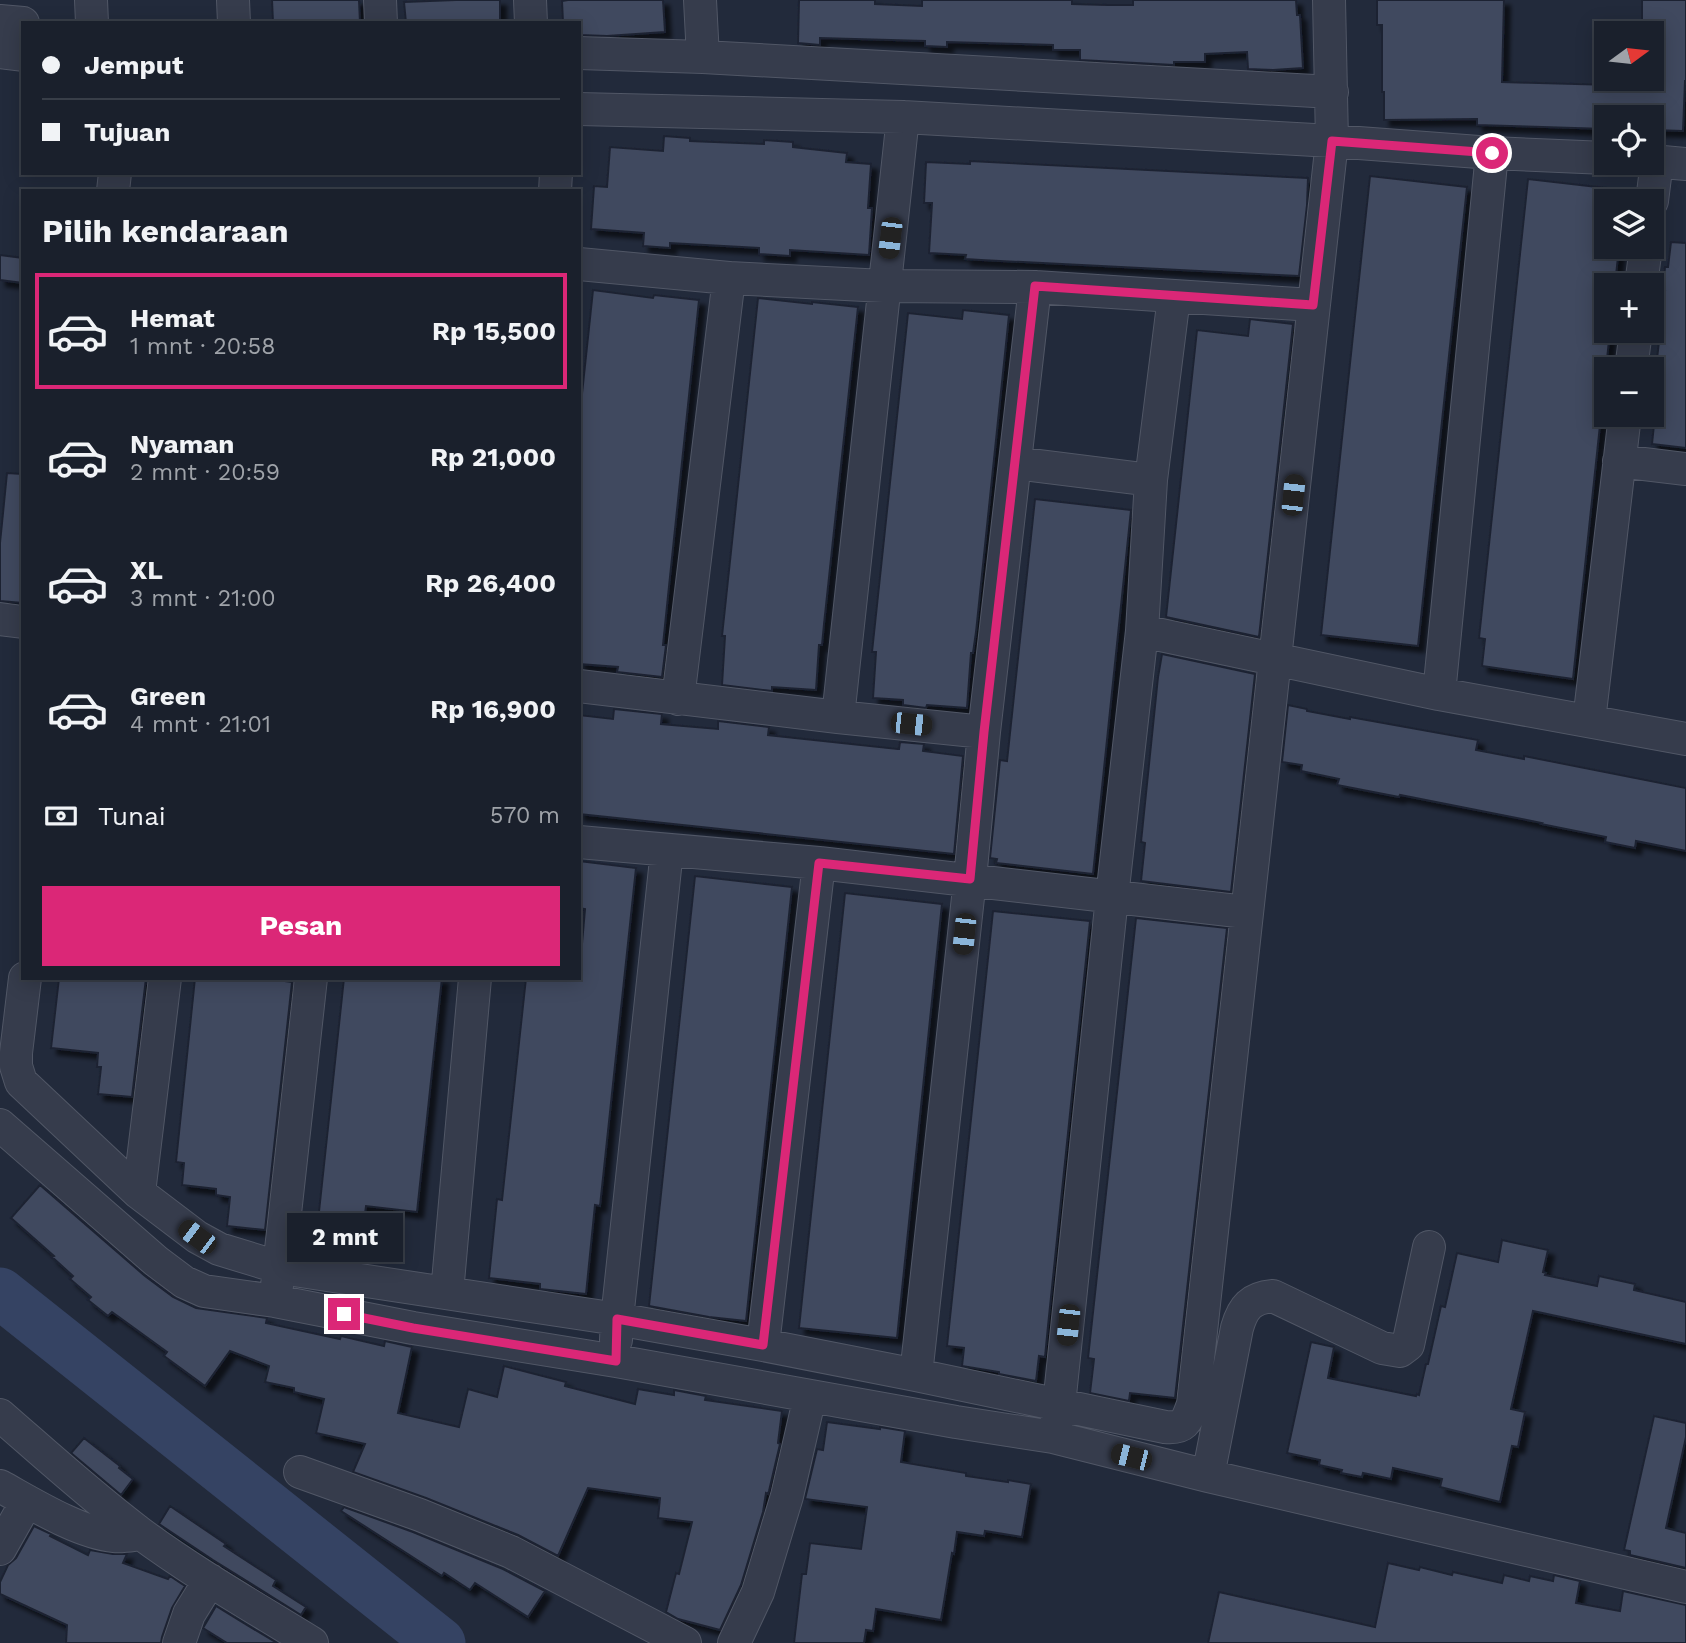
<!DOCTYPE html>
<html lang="id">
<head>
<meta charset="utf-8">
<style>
	:root { --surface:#1a202c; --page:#272d38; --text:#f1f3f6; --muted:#9fa3a9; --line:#383e48; --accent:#db2777 }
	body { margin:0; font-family:"Work Sans",sans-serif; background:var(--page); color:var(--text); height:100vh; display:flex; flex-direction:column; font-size:26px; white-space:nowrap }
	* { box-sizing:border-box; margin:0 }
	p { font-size:23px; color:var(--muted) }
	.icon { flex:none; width:38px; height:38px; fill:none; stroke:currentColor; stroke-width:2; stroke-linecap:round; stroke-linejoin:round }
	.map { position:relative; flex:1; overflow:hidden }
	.drawer { position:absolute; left:21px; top:189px; width:560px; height:791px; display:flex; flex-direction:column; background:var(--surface); border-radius:0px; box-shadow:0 4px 18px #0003,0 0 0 2px var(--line) }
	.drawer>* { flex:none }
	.guide { position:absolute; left:21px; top:21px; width:560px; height:154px; border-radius:0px; box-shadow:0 4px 18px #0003,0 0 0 2px var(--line); display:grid; align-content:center; height:154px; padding:0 21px; background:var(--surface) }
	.needle { width:46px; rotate:75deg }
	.buttons { position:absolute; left:1594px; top:21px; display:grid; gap:14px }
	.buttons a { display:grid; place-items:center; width:70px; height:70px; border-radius:0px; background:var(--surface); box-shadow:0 4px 18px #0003,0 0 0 2px var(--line); font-size:35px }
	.end { position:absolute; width:32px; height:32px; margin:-16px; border:9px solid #db2777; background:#fff; box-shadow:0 0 0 4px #fff }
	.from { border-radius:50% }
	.bubble { position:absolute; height:49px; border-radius:0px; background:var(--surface); box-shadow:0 4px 18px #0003,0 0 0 2px var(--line); font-size:23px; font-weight:700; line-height:49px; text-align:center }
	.car { position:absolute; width:21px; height:42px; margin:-21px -10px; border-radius:9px; box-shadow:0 0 5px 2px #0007; background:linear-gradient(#222 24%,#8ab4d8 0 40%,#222 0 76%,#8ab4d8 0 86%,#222 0) }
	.guide b { display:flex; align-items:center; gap:24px; height:66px; font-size:26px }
	.guide b+b { border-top:2px solid var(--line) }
	.guide i { width:18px; height:18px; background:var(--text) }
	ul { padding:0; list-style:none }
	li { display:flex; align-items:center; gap:21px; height:116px; margin:0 14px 10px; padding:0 7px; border:4px solid transparent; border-radius:0px }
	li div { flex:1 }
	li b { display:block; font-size:26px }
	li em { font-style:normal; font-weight:700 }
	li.current { border-color:var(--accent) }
	li>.icon { width:63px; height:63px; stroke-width:1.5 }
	h2 { padding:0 21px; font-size:32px; line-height:84px }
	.pay { display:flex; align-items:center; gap:18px; height:77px; padding:0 21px; font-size:26px }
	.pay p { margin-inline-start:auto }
	.button { display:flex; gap:14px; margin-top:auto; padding:14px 21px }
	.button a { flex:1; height:80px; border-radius:0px; background:var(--accent); color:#fff; font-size:28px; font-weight:700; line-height:80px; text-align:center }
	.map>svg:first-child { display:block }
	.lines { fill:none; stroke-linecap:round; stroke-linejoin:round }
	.river { stroke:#354363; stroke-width:51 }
	.building { fill:#41495e; stroke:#1d2332; stroke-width:2; filter:url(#shadow) }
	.minor-casing { stroke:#515766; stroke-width:34 }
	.minor { stroke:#363c4c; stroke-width:32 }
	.route { stroke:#db2777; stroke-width:9 }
</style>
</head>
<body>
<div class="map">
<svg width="1686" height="1643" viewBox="0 0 1686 1643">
	<defs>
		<filter id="shadow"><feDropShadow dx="6" dy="6" stdDeviation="2" flood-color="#0009"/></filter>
	</defs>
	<rect width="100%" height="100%" fill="#222a3b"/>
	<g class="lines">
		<path class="river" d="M0,1293L440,1643"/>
	</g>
	<path class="building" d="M272,0H359L360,23H273Z
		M456,0H500V23H406L404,2Z
		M568,0H663L665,32L607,36L579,35V23H563L562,1Z
		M799,0H875V4L922,6V0H1072V4L1108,5H1133V0H1296L1297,15H1300L1303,68L1273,70L1248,69L1247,52L1205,54V62H1174V65L1080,60V50H1053V45L947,42V47L925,46V41L820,38V45L798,43Z
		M1377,0H1504L1502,82L1649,86V79H1652V31H1642V0H1686V81H1685L1683,131L1652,130V117H1606V129L1477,125V119L1384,120V92H1382V25H1377Z
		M664,136L690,138V141L764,144V140L793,142V147L847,153L846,162L871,164L868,208H872L869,255L790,250V256L759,254V248L670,243V248L643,246L644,233L591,229L594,186L607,187L610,147L663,151Z
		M970,161L1308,178L1307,205L1299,276L981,260L965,259L966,255L929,253L932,203H924L926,162L970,164Z
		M1370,176L1467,187L1418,646L1321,635Z
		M1528,179L1606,188V247H1619L1615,285L1606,284V331H1610L1573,679L1482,666L1485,639L1479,638Z
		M1671,242L1686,243V448L1652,444L1658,385L1654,384L1665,291H1663L1665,267H1668Z
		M0,255L23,258V283L0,280Z
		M593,290L653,298L654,295L699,300L668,596L663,645H666L662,677L617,672L618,667L579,664V422Z
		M758,298L812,304V302L858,307L824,624L822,645H819L816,690L772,687V691L722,685L725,636H722Z
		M963,310L1009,315L976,632L973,653H971L967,708L927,705L926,708L903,705V700L873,698L876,652H872L908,313L962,319Z
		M1250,319L1293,324L1259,637L1166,617L1197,330L1248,336Z
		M7,473L23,474V603L0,601V543Z
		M1035,499L1131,510L1093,874L996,863L997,859L990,858L1000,760L1007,761Z
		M1162,654L1255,674L1231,892L1141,881L1145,843L1141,842L1158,677Z
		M1288,705L1307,709V711L1350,719V717L1478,740L1476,750L1524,759V756L1686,788V851L1636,841L1635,848L1605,842L1606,837L1541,824L1542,823L1400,795L1399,797L1337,785L1339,779L1301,771L1302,765L1282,762Z
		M614,709L662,714L661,724L718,729V721L769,727L768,735L898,749H899L900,742L924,744L923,751L963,756L954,854L579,814V715L613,719Z
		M579,861L636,868L600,1206L595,1205L586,1294L540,1289V1284L489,1278L497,1199L502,1200L526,978H579L585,909L579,908Z
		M695,876L792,887L746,1321L709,1317L649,1306Z
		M845,893L942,904L897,1338L799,1328Z
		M993,911L1090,921L1048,1326L1045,1357L1039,1356L1036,1381L999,1374V1372L962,1366L964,1348L947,1346Z
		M1136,918L1227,928L1175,1398L1130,1393L1129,1401L1090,1393L1094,1359L1088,1358Z
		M59,978H146L132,1097L98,1094L101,1067H97L98,1053L51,1048Z
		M195,978H262L292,982L265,1230L227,1226L230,1197L216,1195V1189L182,1185L184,1163L176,1162Z
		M344,978H442L417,1212L366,1206L360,1254L315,1249Z
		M40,1185L145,1276L173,1297L196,1308L267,1318L266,1323L340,1339L341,1336L384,1346L385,1341L412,1347L398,1413L459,1427L468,1389L497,1397L504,1366L566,1382L565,1386L635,1404L638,1389L674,1395V1390L706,1396L705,1400L782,1411L778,1443L780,1444L769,1491L768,1494L766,1493L763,1512L741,1585L720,1630L678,1619L666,1612L676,1573L679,1574L692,1522L658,1518L660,1498L588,1488L558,1556L518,1535L426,1498L353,1472L365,1444L316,1433L324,1399L294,1392V1388L265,1382L269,1366L230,1351L205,1386L164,1356L167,1352L112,1312L108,1316L88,1300L91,1297L70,1279L73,1276L52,1257L54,1256L11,1218Z
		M1502,1240L1548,1250L1543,1272L1546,1273L1545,1275L1597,1286L1599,1276L1635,1284L1634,1290L1686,1302V1344L1533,1311L1511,1409L1525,1412L1518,1447L1512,1446L1500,1502L1440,1487L1442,1479L1393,1468L1391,1479L1363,1473L1362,1477L1341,1473L1342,1470L1319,1465L1320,1460L1287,1453L1311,1342L1334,1347L1328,1378L1416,1396L1417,1394L1419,1395L1426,1364H1428L1441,1306L1445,1307L1457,1253L1498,1262Z
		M1654,1416L1686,1423V1437L1666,1528L1686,1533V1568L1630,1555V1551L1624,1550Z
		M827,1422L880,1429V1427L905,1431L901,1462L966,1473V1476L1008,1482V1480L1031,1484L1022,1537L985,1531L984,1536L957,1532L954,1554L952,1553L941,1620L876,1609L873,1631L866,1630L864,1643H794L802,1574H806L810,1543L861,1549L867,1507L805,1499L817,1449L823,1450Z
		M84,1438L120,1466L119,1468L133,1479L121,1495L71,1453Z
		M170,1506L226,1544L224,1546L276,1580L273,1586L306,1607L301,1615L213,1560L159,1524Z
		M344,1507L413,1532L503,1569L545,1591L528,1617L475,1583L470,1590L444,1573L442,1576L341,1511Z
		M34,1526L51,1534L50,1536L88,1555L90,1550L113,1554H127L123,1563L168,1579L170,1576L185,1586L172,1608L162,1637L161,1643H66L67,1625L0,1594V1582L8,1565L16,1558Z
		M1388,1563L1419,1570L1420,1567L1452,1575L1453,1572L1502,1583L1504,1575L1529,1581L1530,1576L1553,1581L1554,1575L1580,1581L1576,1603L1620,1611L1623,1591L1686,1605V1643H1208L1219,1592L1375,1627Z
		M216,1606L237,1619L277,1643H227L203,1628Z"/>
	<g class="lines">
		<defs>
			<path id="minor" d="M91,0L92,23
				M233,0L234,23
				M380,0L381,23
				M530,0L531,23
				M700,0L703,57
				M0,21L23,23
				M0,52L23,55
				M579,53L703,57L1332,92
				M579,109L903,117L1332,141L1492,153L1606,158
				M1652,161L1686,164
				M113,191L115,173
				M555,191L556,173
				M1652,201L1657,161
				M579,264L729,278L884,286L1035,287L1313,305
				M1641,285L1646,247
				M1631,369L1636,331
				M1619,461L1686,469
				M1016,463L1151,480
				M0,619L23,622
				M1142,631L1439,694L1686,739
				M579,686L838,717L984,732
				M1439,694L1492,153
				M678,699L729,278
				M838,717L903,117
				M1589,721L1625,415
				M579,842L819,863L1246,912
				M25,978L16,1053V1066L21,1082L139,1193L197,1237L219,1249L281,1268L617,1319L763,1345L916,1375L1165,1427C1185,1429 1187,1421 1193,1404L1332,141L1329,0
				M0,1125L156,1261L184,1282L204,1291L275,1301L413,1328L616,1361L956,1422L1053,1437L1208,1476L1686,1587
				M139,1193L165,978
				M277,1286L311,978
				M447,1293L475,978
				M616,1340L617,1319L667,850
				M763,1345L819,863
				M916,1375L970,879L984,732L1035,287
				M0,1415C46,1455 91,1496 140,1533C194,1573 254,1607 312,1643
				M1056,1425L1059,1405L1112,897L1142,631L1151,480L1174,297
				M300,1472L420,1515L511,1552L685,1643
				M1208,1476L1237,1328C1243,1307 1251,1298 1273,1296L1382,1348L1400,1351L1408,1345L1429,1247
				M0,1486C31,1503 79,1533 114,1536C123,1537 132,1535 141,1534
				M0,1549L27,1501
				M179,1643L189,1614L210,1580
				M734,1643L758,1592L787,1496L810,1396"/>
		</defs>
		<use href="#minor" class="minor-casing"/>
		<use href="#minor" class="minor"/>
	</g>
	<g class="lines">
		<path class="route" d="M344,1314L413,1328L616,1361L617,1319L763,1345L819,863L970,879L984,732L1035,286L1313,305L1332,141L1492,153"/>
	</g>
</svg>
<div class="buttons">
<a><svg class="needle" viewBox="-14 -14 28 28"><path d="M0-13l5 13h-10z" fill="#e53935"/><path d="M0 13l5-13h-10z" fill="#9fa3a9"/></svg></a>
<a><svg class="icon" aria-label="locate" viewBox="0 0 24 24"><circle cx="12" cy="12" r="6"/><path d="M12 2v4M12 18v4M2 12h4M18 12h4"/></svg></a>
<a><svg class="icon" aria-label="layers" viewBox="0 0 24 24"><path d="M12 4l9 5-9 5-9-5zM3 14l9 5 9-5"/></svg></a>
<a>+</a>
<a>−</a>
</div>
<i class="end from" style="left:1492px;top:153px"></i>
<i class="end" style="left:344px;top:1314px"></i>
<div class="bubble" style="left:287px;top:1213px;width:116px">2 mnt</div>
<i class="car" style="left:890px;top:238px;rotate:187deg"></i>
<i class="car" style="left:1293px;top:495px;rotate:6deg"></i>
<i class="car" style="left:911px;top:724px;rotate:96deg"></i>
<i class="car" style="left:964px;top:934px;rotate:186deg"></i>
<i class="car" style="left:197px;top:1237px;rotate:307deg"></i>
<i class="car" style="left:1068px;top:1325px;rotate:186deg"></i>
<i class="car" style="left:1131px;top:1457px;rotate:284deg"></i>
<div class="guide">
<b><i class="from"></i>Jemput</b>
<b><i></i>Tujuan</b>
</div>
<section class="drawer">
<h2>Pilih kendaraan</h2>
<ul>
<li class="current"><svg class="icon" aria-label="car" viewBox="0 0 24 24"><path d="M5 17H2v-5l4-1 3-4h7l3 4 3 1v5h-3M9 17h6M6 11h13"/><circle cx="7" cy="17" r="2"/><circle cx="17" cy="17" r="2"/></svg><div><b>Hemat</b><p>1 mnt · 20:58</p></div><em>Rp 15,500</em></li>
<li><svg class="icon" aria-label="car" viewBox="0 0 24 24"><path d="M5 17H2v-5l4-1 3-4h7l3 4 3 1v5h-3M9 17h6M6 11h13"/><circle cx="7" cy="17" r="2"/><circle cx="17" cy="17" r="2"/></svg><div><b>Nyaman</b><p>2 mnt · 20:59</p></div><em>Rp 21,000</em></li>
<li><svg class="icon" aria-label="car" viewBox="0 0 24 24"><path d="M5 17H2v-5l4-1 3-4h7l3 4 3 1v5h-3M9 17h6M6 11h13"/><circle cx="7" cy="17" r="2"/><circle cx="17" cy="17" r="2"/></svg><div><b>XL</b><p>3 mnt · 21:00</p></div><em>Rp 26,400</em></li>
<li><svg class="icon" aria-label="car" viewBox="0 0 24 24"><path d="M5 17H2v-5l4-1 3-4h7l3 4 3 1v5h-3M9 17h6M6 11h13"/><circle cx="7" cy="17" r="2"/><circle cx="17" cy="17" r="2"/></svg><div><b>Green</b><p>4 mnt · 21:01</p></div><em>Rp 16,900</em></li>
</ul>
<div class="pay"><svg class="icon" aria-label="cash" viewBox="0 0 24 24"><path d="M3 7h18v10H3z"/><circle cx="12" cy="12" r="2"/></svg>Tunai<p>570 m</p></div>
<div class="button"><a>Pesan</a></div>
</section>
</div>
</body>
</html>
